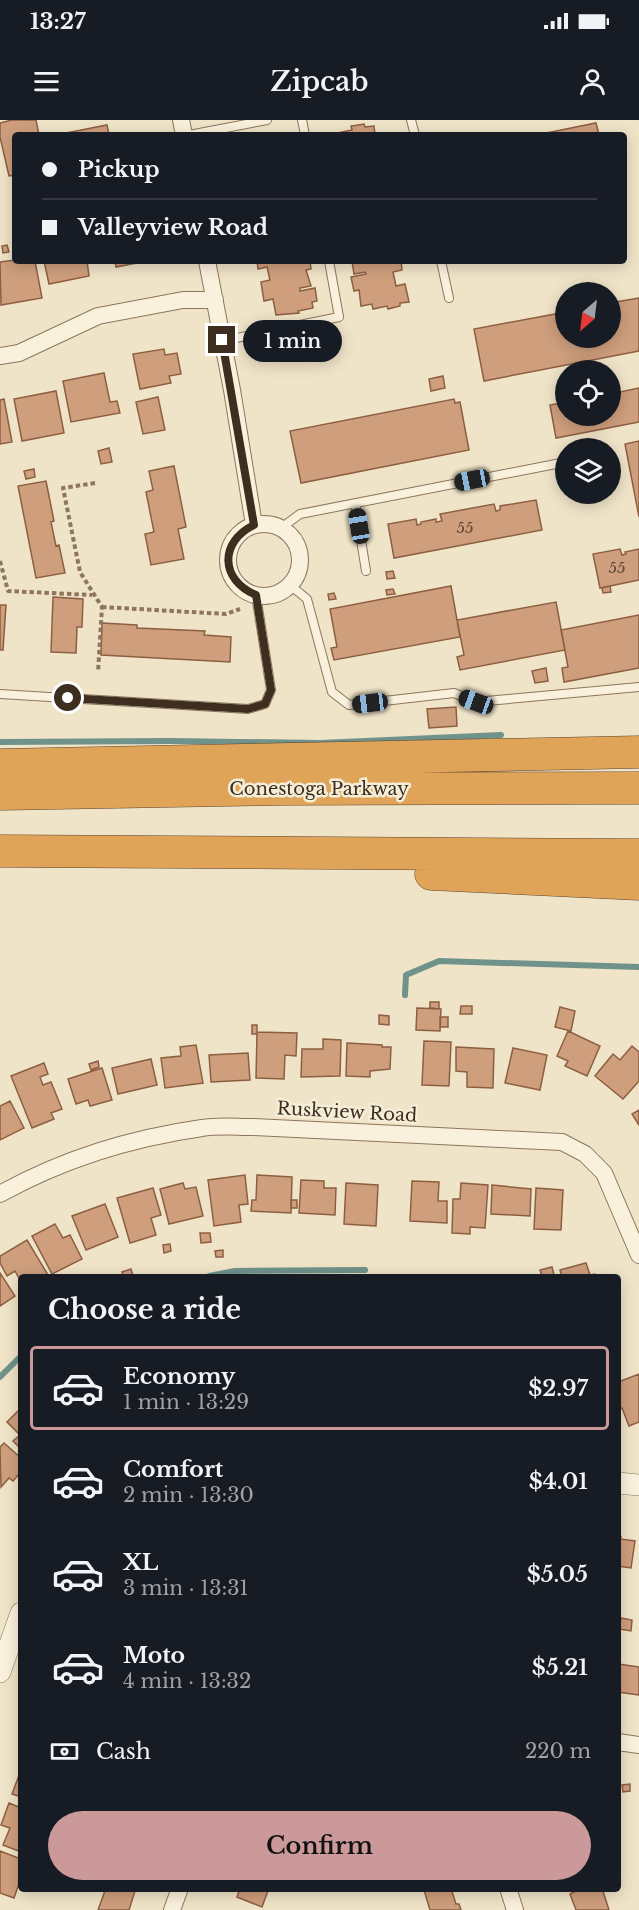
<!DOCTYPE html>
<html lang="en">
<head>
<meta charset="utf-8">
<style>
	:root { --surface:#171b24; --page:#242831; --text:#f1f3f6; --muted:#9ea1a6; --line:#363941; --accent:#cc999b }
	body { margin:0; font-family:"Libre Baskerville",serif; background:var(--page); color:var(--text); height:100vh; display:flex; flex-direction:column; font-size:22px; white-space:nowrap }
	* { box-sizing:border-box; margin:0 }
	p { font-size:20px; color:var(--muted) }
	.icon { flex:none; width:33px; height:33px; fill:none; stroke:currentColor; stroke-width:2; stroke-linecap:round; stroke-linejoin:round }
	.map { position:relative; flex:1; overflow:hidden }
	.panel { position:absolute; left:18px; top:1154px; width:603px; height:618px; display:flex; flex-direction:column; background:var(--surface); border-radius:6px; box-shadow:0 3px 15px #0003 }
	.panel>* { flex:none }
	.banner { position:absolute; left:12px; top:12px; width:615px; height:132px; border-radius:6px; box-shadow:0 3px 15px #0003; display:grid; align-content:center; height:132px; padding:0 30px; background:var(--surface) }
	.needle { width:39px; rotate:208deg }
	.fabs { position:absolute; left:555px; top:162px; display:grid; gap:12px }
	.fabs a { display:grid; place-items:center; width:66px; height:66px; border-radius:50%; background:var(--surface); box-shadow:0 3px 15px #0003; font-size:30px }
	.end { position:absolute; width:27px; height:27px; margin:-14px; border:8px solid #3d2e20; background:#fff; box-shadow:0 0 0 3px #fff }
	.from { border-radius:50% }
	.bubble { position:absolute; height:42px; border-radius:21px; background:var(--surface); box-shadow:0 3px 15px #0003; font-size:20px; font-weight:600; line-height:42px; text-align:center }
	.car { position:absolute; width:18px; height:36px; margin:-18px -9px; border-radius:8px; box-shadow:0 0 4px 2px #0007; background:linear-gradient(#222 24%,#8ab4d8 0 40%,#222 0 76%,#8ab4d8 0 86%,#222 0) }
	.banner b { display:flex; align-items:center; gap:21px; height:57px; font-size:22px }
	.banner b+b { border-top:2px solid var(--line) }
	.banner i { width:15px; height:15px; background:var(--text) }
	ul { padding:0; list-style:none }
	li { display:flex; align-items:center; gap:18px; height:84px; margin:0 12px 9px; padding:0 18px; border:3px solid transparent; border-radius:6px }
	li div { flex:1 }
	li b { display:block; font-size:22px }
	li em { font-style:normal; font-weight:600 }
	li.selected { border-color:var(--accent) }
	li>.icon { width:54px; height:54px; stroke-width:1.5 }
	h2 { padding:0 30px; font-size:27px; line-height:72px }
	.pay { display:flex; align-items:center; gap:15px; height:66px; padding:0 30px; font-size:22px }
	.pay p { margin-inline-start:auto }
	.primary-button { display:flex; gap:12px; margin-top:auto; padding:12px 30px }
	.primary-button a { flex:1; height:69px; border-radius:36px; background:var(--accent); color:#111; font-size:24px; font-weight:600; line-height:69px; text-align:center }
	.status { display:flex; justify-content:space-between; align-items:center; height:42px; padding:0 30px; background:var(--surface); direction:ltr }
	.status svg { height:16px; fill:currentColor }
	header { display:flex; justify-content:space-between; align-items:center; height:78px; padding:0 30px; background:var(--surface); font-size:27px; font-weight:600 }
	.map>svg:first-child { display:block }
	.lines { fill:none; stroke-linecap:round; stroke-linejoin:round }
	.stream { stroke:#6f938a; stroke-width:6 }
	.building { fill:#cf9f7d; stroke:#8d5f41; stroke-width:1.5 }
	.service-casing { stroke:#8d765c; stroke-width:10 }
	.minor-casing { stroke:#8d765c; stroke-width:18 }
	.tertiary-casing { stroke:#8d765c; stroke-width:22 }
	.motorway-casing { stroke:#5b4430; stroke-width:33 }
	.path { stroke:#8d765c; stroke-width:4; stroke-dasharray:4.5 3; stroke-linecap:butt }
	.service { stroke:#faf1dc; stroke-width:8 }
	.minor { stroke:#faf1dc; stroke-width:16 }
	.tertiary { stroke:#faf1dc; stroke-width:21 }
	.motorway { stroke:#e0a458; stroke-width:32 }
	.route { stroke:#3d2e20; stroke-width:8 }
	.labels { text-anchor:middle; stroke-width:5; stroke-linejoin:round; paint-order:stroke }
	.number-label { font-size:15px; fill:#624a37 }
	.street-label { font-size:18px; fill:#3d2e20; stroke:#f7eed8 }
</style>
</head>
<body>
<div class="status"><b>13:27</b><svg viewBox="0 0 49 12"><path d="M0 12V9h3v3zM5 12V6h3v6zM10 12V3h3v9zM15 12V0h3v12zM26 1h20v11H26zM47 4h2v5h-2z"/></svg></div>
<header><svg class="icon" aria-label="menu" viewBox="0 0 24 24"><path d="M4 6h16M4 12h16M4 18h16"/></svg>Zipcab<svg class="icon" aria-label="person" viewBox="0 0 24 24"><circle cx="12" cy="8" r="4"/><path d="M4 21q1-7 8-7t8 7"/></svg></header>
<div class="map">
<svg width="639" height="1790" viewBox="0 0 639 1790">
	<rect width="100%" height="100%" fill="#f0e4c8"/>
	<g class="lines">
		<path class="stream" d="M0,622L170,621L320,623L501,615
			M405,875L406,855L439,841L639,847
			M209,1156L235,1151L365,1150
			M0,1257L21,1236"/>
	</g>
	<path class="building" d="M12,0H36L39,15H15V55L9,56L0,17V3Z
		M596,3L599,15H541V14Z
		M364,4L365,7L374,6L375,15H338L337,13L352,10L351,6Z
		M107,5L109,15H67L66,13Z
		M7,125L9,132L3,133L2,126Z
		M15,140L35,141L42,178L1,185L0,142Z
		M44,141H87L89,156L49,164Z
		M115,141H147L116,147Z
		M257,141H310L311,149L306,150L311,166L300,168V171L315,168L317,181L312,182L313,188L298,191L299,193L276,195L273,179L264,181L261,162L270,160L267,147L258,149Z
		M352,141H401L402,150L393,152L396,166L405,164L409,182L400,183V186L388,189L387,186L373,189L372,184L361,186L359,170L354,171L351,157L366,154L365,152L354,154Z
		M639,178V231L484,261L474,209L566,192V218H610V183Z
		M164,229L165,235L177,233L181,254L169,256L171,263L140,269L133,234Z
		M104,253L110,282L117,281L120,293L71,302L63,261Z
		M443,256L445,268L431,271L429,259Z
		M639,268V302L556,318L550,285L566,282V296H610V274Z
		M56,271L64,313L22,321L14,279Z
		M158,277L165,310L143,314L136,282Z
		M4,279L12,322L0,324V280Z
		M454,279L455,283L460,282L469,330L301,363L290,311Z
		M639,321V397L625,324Z
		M109,328L112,342L101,344L98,331Z
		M174,346L186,407L178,409L184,439L151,445L145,414L154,412L146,372L153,370L149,351Z
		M34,349L35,357L26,359L24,351Z
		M46,361L54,401L51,402L56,426L59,425L65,453L36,458L18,366Z
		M536,380L542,410L394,438L388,404L416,399L417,405L421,404V402L436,399V402L442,401L440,394L494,384L496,391L500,390V386Z
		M620,429L622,435L626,434L625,432L639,429V460L600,468L593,434Z
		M393,451L395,458L387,459L386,452Z
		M451,466L460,517L334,540L331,528L337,527L330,489Z
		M610,466L611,472L603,473L602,468Z
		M393,469L395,474L387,475L386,470Z
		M334,473L336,479L329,480L328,474Z
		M53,477L83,479L82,507H77L76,533L51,532Z
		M556,482L565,530L460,550L457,537L464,535L457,500Z
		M0,485H6L3,530H0Z
		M639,495V548L564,562L562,548L568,547L561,510Z
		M102,503L137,505V508L205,511L204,515L231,517L230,542L101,535Z
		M546,548L548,561L535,563L532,551Z
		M456,587L457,606L429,608L427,589Z
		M430,882H439V889L430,888Z
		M461,886H472V894H460Z
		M560,887L575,891L571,911L555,907Z
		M417,888L441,889L440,911L416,910Z
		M379,895L389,896V905L379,904Z
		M440,897H448V907H440Z
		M252,905H257V914H252Z
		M568,911L600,926L587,956L565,946L568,941L557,936Z
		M257,912L297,913L296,936L285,935L284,959L256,958Z
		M323,919L341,920L340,956L301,957L302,929H323Z
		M424,921L451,922L449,966L422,965Z
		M347,923L382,925V927H391L390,949L370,951V957L346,956Z
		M196,925L203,963L165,968L161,938L181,936L180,927Z
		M632,926L639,932V961L623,979L595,956L613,934L620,940Z
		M456,927L494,929L493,968L467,967V952L456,951Z
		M513,928L547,935L540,970L505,963Z
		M248,933L250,960L211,962L209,935Z
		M151,939L157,965L118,974L112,948Z
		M98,941L99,947L91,950L89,944Z
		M44,943L48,954L40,957L43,965L51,962L62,989L51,993L54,999L32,1008L11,956Z
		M102,948L112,980L90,986L88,980L76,984L68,959Z
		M10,981L24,1008L0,1020V986Z
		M639,990V1005L632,994Z
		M245,1055L248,1084L239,1085L241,1102L214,1106L208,1060Z
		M257,1055L292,1057L291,1093L251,1091L252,1080H256Z
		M301,1060L324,1061V1068H336L335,1095L299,1093Z
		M412,1061L439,1062L438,1081H447V1103L410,1101Z
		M183,1063L185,1069L196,1067L203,1096L169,1104L160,1069Z
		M346,1063L378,1065L376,1106L344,1104Z
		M461,1063L488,1065L485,1108L470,1107V1114L452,1113L453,1079H460Z
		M492,1065L531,1069L530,1096L491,1094Z
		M153,1068L161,1095L151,1098L156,1115L130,1123L117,1078Z
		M536,1068L563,1070L561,1110L534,1109Z
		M291,1080H297V1088H291Z
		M105,1084L118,1117L86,1130L72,1096Z
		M55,1104L63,1118L70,1115L82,1139L52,1154L32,1116Z
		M200,1113H210L211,1122L201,1123Z
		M27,1120L48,1155L21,1156V1162L15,1151L7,1156L0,1143V1136Z
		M170,1124L171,1131L164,1133L163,1125Z
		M223,1130V1137H216L215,1131Z
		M586,1143L590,1155L595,1154L596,1156H562L560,1150Z
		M552,1147L554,1155L542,1156L540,1150Z
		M131,1149L133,1156H123L122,1152Z
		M0,1153L15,1176L0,1186Z
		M639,1254V1302L629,1306L622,1288L618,1290V1262Z
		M21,1288V1329L13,1321L20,1315L7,1302Z
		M4,1323L21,1338V1352L13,1361L9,1358L1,1367L0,1327Z
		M618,1417H621L620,1419L635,1421L631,1448L618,1446Z
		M621,1498L632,1500L631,1511L619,1509Z
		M618,1544L639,1547V1575L618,1572Z
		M21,1650V1677L12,1674Z
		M630,1664V1671L623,1672L622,1665Z
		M9,1683L21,1688V1732L3,1725L10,1708L1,1705Z
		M0,1731L21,1739V1758L14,1778L0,1773Z
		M106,1768H129L135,1771L129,1790H98Z
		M240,1768H269L262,1787L237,1777Z
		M430,1768H451L456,1784H459L461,1790H430L424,1770Z
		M582,1768H602L609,1790H576L570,1774Z"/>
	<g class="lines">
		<defs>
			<path id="service" d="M302,0L305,15
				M411,0L415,15
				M189,15L267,0
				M441,141L449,178
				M222,221L339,197L329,141
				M355,383L366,451
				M281,408L300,394L566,342
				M290,465L307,479L332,572L349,585L454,573L476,582L639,567
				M0,574L248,589L265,584L271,570L256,475"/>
			<path id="minor" d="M181,0L184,15
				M207,141L232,270L254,405
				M0,236L19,233L98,196L183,180H215
				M228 440a36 36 0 1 1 72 0a36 36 0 1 1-72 0Z
				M0,1074C61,1040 132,1018 202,1008C218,1005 236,1007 253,1007L562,1022L585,1034L604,1053L639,1135
				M618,1622L639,1625
				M508,1768L515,1790
				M172,1790L180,1768"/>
			<path id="tertiary" d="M618,1363L639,1365
				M0,1552L21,1493"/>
			<path id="motorway" d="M0,645L639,632
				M0,674L284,669L639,668
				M0,731L639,735
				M431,754L639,764"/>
		</defs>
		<use href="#service" class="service-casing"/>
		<use href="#minor" class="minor-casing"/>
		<use href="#tertiary" class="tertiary-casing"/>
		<use href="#motorway" class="motorway-casing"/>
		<path class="path" d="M95,363L63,368L80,452L102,487L98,552
			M0,441L8,471L92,475
			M102,487L226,494L240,489"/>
		<use href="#service" class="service"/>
		<use href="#minor" class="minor"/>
		<use href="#tertiary" class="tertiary"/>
		<use href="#motorway" class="motorway"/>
	</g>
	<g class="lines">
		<path class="route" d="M68,578L248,589L265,584L271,570L256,475C220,460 219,422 254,405L222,220"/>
	</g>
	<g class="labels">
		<g class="number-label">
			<text x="465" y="413">55</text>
			<text x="617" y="453">55</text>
		</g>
		<g class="street-label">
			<text x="319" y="675">Conestoga Parkway</text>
			<text transform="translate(347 992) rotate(3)" y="6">Ruskview Road</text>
		</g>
	</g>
</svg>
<div class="fabs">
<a><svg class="needle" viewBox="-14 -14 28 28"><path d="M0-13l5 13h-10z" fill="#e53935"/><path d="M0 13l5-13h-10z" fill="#9ea1a6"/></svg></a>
<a><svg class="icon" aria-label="locate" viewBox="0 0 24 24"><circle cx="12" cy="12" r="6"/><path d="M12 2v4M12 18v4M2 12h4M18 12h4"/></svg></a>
<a><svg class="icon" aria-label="layers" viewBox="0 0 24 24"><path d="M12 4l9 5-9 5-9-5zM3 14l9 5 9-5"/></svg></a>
</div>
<i class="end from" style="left:68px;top:578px"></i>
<i class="end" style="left:222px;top:220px"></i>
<div class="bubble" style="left:243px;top:200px;width:99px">1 min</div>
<i class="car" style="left:472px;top:360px;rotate:259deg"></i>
<i class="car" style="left:359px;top:406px;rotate:351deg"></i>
<i class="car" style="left:476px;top:582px;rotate:290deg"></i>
<i class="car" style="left:370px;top:583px;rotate:263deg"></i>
<div class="banner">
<b><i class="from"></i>Pickup</b>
<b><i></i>Valleyview Road</b>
</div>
<section class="panel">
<h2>Choose a ride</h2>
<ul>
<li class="selected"><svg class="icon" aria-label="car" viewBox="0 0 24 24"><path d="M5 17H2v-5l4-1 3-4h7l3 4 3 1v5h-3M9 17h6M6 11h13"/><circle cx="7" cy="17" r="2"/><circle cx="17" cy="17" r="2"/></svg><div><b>Economy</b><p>1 min · 13:29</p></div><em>$2.97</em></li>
<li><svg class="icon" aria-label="car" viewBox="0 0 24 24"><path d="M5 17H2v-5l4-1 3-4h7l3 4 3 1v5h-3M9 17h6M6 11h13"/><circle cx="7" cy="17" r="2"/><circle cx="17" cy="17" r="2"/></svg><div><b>Comfort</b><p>2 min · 13:30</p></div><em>$4.01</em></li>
<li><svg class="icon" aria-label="car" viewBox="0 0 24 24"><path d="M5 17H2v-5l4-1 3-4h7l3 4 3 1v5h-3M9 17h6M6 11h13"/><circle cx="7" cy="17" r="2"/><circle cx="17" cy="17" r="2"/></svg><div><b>XL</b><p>3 min · 13:31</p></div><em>$5.05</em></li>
<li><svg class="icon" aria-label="car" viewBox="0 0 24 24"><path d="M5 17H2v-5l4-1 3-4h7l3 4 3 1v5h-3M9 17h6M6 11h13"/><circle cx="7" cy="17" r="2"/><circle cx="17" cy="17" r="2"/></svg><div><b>Moto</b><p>4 min · 13:32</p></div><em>$5.21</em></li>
</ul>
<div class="pay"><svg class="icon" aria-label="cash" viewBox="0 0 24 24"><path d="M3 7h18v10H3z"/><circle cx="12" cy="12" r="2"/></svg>Cash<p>220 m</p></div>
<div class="primary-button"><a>Confirm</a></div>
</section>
</div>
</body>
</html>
